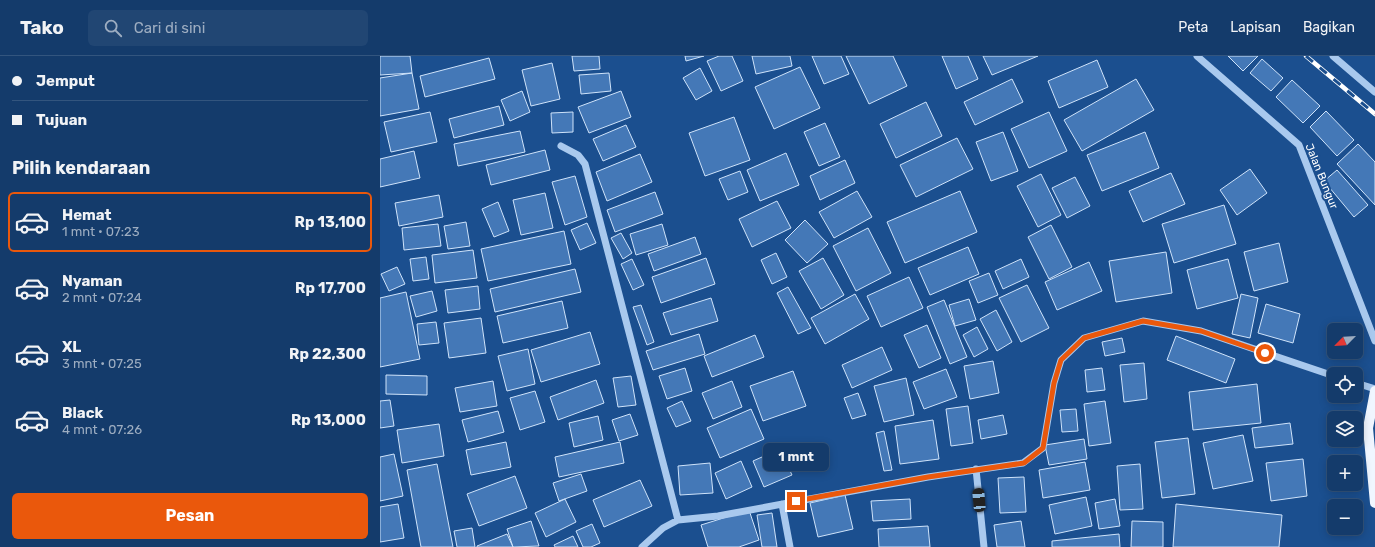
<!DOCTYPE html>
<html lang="id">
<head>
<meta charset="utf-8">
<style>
	:root { --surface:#143b6b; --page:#214673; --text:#f1f3f6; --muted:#9dadc1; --line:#33557e; --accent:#ea580c }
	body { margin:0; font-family:Rubik,sans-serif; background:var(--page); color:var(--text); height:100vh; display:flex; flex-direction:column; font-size:15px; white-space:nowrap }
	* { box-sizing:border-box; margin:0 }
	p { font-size:13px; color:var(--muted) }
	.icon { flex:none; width:22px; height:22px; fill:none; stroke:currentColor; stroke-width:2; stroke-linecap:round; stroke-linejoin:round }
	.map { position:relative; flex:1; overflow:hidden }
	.drawer { display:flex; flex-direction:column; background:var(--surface); width:380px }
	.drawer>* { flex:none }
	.hud { display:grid; align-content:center; height:88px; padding:0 12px; background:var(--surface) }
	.needle { width:26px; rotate:246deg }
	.buttons { position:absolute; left:947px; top:267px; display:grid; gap:8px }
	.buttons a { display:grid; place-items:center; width:36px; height:36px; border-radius:6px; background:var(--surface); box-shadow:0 2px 10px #0003,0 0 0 1px var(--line); font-size:20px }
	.end { position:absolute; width:18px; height:18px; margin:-9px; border:5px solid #ea580c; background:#fff; box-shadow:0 0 0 2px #fff }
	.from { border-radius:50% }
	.bubble { position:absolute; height:28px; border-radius:6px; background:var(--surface); box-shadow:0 2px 10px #0003,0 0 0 1px var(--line); font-size:13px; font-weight:700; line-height:28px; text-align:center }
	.car { position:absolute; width:12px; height:24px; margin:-12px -6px; border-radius:5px; box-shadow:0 0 3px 1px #0007; background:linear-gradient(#222 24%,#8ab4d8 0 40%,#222 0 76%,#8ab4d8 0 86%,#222 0) }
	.hud b { display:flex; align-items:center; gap:14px; height:38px; font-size:15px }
	.hud b+b { border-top:1px solid var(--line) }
	.hud i { width:10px; height:10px; background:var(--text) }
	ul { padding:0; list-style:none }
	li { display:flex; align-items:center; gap:12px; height:60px; margin:0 8px 6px; padding:0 4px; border:2px solid transparent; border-radius:6px }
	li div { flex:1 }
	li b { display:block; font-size:15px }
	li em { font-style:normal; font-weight:700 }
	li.selected { border-color:var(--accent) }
	li>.icon { width:36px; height:36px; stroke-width:1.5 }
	h2 { padding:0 12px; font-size:18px; line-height:48px }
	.cta { display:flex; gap:8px; margin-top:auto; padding:8px 12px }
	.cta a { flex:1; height:46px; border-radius:6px; background:var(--accent); color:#fff; font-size:16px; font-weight:700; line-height:46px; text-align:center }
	header { display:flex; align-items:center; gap:24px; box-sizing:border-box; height:56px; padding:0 20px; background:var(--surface); border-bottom:1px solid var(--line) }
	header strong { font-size:19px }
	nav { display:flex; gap:22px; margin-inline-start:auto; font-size:14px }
	.search { width:280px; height:36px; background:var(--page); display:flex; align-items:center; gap:10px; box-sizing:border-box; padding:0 14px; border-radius:6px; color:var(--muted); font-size:15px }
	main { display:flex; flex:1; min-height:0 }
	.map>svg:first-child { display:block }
	.building { fill:#4478b7; stroke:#cfe3fa }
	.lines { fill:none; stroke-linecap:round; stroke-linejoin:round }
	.minor { stroke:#a9c9ee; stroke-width:7 }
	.major { stroke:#f0f6ff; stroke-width:10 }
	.rail-casing { stroke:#fff; stroke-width:4.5 }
	.rail { stroke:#1b4f8f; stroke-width:3; stroke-dasharray:9; stroke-linecap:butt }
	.route { stroke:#ea580c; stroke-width:5 }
	.labels { text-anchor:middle; stroke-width:4; stroke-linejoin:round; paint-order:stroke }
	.street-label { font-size:11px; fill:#fff; stroke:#1b4f8f }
</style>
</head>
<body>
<header>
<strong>Tako</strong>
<div class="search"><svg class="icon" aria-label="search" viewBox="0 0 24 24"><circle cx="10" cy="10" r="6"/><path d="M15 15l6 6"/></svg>Cari di sini</div>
<nav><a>Peta</a><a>Lapisan</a><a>Bagikan</a></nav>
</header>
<main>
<section class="drawer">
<div class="hud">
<b><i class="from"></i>Jemput</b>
<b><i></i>Tujuan</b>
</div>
<h2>Pilih kendaraan</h2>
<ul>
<li class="selected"><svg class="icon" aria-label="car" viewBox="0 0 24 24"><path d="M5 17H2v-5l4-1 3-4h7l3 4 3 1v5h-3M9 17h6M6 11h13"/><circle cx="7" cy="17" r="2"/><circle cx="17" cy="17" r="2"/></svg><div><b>Hemat</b><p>1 mnt · 07:23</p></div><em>Rp 13,100</em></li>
<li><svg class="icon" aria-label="car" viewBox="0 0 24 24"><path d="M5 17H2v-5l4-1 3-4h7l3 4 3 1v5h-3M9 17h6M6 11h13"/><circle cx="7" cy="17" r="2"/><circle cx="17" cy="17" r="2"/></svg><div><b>Nyaman</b><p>2 mnt · 07:24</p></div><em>Rp 17,700</em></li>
<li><svg class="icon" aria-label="car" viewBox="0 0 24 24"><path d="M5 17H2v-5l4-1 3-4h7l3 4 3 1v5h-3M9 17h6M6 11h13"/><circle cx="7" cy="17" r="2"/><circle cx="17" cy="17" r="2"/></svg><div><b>XL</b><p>3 mnt · 07:25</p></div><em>Rp 22,300</em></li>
<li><svg class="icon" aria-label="car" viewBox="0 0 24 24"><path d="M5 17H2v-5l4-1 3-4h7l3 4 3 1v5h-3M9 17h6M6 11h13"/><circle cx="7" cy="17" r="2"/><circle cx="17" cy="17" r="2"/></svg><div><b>Black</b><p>4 mnt · 07:26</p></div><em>Rp 13,000</em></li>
</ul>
<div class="cta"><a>Pesan</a></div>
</section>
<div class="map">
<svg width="995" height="491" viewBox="0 0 995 491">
	<rect width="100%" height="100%" fill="#1b4f8f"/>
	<path class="building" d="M0,0H30L32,17L0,19Z
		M192,0H219L220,13L194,15Z
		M305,0H324L306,5Z
		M339,0H352L363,25L341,35L327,5Z
		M372,0H410L412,10L376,18Z
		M432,0H461L469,18L444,28Z
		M466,0H513L527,30L489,48Z
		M562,0H588L598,23L576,33Z
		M603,0H658L612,19Z
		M848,0H878L863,15Z
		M109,2L115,23L45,41L40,20Z
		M882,3L903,22L891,35L870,17Z
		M717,4L728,31L679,52L668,25Z
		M172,7L180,43L151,50L142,14Z
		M420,11L440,52L394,73L375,31Z
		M320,12L332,35L316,44L303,22Z
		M32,17L39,53L0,60V22Z
		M229,17L231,35L201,38L199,19Z
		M632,23L643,46L595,69L584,46Z
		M756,23L774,54L702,95L684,64Z
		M912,24L940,50L923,67L896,41Z
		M142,35L150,56L130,65L121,44Z
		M241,35L251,61L209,77L198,51Z
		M546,46L562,80L516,102L500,68Z
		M119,50L124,69L74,82L69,63Z
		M946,55L974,84L957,100L930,71Z
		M50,56L57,86L11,96L4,66Z
		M193,56V76L172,77L171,57Z
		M669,56L687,95L649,112L631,73Z
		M354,61L370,104L325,120L309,77Z
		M445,67L460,101L439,110L424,76Z
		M246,69L256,91L223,105L213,83Z
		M140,75L145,96L78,110L74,88Z
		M623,76L638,115L611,125L596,86Z
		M765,76L779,112L722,135L707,99Z
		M577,82L593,113L536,141L520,109Z
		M978,88L995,106V149L957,108Z
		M165,94L170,114L111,129L106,109Z
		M34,95L40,122L0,131V103Z
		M406,97L419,129L380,145L367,114Z
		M260,98L272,126L227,145L216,116Z
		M465,104L475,127L440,144L430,120Z
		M870,113L887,137L857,159L840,134Z
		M957,114L988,149L974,161L944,125Z
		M360,115L368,136L348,144L339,123Z
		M791,117L805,148L763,166L749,135Z
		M661,118L681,159L658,171L637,130Z
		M195,120L207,161L185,169L172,126Z
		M695,121L710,150L687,162L672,132Z
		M477,135L492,161L454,182L439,156Z
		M580,135L597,176L525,207L507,166Z
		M275,136L283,158L235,176L227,154Z
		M165,137L173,172L141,179L133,144Z
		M59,139L63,161L19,170L15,147Z
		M397,145L411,172L372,191L359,163Z
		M118,146L129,175L114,181L102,153Z
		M844,149L856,188L794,207L782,168Z
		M425,164L448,188L427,207L405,184Z
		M86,166L90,190L68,193L64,170Z
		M207,167L216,187L200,194L191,174Z
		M58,168L61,190L24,194L22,172Z
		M282,168L288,189L256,199L250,178Z
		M671,169L692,211L669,223L648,181Z
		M488,172L511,217L476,235L453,190Z
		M184,175L191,208L108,225L101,193Z
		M241,177L252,197L243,203L231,182Z
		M315,181L321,198L274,215L268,198Z
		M899,187L908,226L874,235L864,196Z
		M588,191L599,218L550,239L538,212Z
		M93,194L97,222L55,227L52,199Z
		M786,196L792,237L736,246L729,205Z
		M396,197L407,221L392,228L381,204Z
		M46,201L49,223L33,225L30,203Z
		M326,202L335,228L281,247L272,221Z
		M443,202L464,239L441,253L419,215Z
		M252,203L264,229L253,234L241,208Z
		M641,203L649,221L623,233L615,215Z
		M848,203L858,242L817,253L807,214Z
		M709,206L722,235L677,254L665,226Z
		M17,211L25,228L9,235L1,218Z
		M195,213L201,236L115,256L110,233Z
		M609,217L618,239L598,247L589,225Z
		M529,221L543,252L501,271L487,240Z
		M647,229L669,272L641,286L619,242Z
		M98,230L100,253L68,257L65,234Z
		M408,231L431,272L418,278L397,237Z
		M52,235L57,255L36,261L30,240Z
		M26,236L40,303L0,311V242Z
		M475,238L489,263L445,288L431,262Z
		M861,238L878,242L870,282L852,278Z
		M331,242L338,265L291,279L283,257Z
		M589,243L596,264L575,270L569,249Z
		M564,244L587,301L570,308L547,251Z
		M182,245L188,272L123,287L117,260Z
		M886,248L920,258L913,287L878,277Z
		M261,249L274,286L267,289L253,251Z
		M616,254L632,286L617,295L600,263Z
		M101,262L106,297L69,302L64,267Z
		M56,266L59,287L39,289L37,268Z
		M547,269L561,302L539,312L524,279Z
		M597,271L608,293L594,301L583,279Z
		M210,276L220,308L161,326L151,294Z
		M319,278L325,298L273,314L266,295Z
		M375,279L384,301L332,321L324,300Z
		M796,280L855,303L846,327L787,304Z
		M742,282L745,296L725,300L722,286Z
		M502,291L512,314L472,332L462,309Z
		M148,293L155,328L127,335L118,300Z
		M613,305L619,337L590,343L584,310Z
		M764,307L767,343L744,346L740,309Z
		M305,312L312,335L287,343L279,320Z
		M722,312L725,334L707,336L705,314Z
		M566,313L577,341L544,353L533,326Z
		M413,315L426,350L383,365L370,330Z
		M6,319L47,320V339L6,338Z
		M251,320L256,349L238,351L233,322Z
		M526,322L534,359L504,366L494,330Z
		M216,324L224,347L178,364L170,341Z
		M113,325L117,350L80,356L75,332Z
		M352,325L362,351L333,363L322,337Z
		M877,328L881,367L813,374L809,336Z
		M155,335L165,366L140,374L130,342Z
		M478,337L486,359L472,363L464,342Z
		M10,344L14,370L0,372V345Z
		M302,345L311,365L296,371L287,352Z
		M725,345L731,387L709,390L704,348Z
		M588,350L593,387L571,390L566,353Z
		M371,353L384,383L340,402L327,372Z
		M696,353L698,375L682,376L680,354Z
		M118,355L124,376L88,386L82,364Z
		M250,358L258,379L239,385L232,364Z
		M623,359L627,378L601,383L598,364Z
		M218,360L223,384L194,391L189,367Z
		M553,364L559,403L520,408L515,370Z
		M910,367L913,388L875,392L872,372Z
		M59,368L64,400L22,407L17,374Z
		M504,375L512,414L504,415L496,377Z
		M863,379L873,425L833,433L823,387Z
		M808,382L815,438L782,442L775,386Z
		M704,383L707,403L669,409L665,389Z
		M126,386L131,411L91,419L86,394Z
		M240,386L244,407L179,421L175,401Z
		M400,393L412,419L384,431L373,405Z
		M14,398L23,440L0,445V401Z
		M923,403L927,440L891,445L886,407Z
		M361,405L372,431L346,443L335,417Z
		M705,406L710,434L663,442L659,414Z
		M330,407L333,437L300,439L298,410Z
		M57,408L73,491H41L27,414Z
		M760,408L763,453L740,454L737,410Z
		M201,418L207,435L179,445L173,427Z
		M135,420L147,452L99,470L87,438Z
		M644,421L646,456L620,457L618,422Z
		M260,424L272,450L224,471L213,444Z
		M465,439L473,473L438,481L430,447Z
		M706,441L712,470L675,478L669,449Z
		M185,443L196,466L166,481L155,457Z
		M530,443L531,463L493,465L491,445Z
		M735,443L740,470L719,473L715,447Z
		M18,448L24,482L0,486V451Z
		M796,448L902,459L899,491H793Z
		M369,454L379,484L359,491H328L321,469Z
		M392,457L397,491H382L377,459Z
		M151,465L159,490L133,491L127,473Z
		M641,465L645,491H617L614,469Z
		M752,465L783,466V491H751Z
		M212,468L220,487L211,491H203L196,475Z
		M548,470L550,491H499L498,473Z
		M92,472L95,491H77L74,475Z
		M127,478L133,491H97V490Z
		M739,478L740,491H672V485Z
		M193,480L198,491H175L174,489Z"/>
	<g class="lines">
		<path class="minor" d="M817,0L919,89L995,285
			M953,0L995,36
			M181,90L198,99L205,108L298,464
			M976,327L995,333
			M596,413L604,491
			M402,448L410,491
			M262,491L283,472L298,464L338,460L548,421L643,407L663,392L674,327L681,304L704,282L763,265L821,275L954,320"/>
		<path class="major" d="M995,335L988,372L995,447"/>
		<defs>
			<path id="rail" d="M926,0L995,58"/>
		</defs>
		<use href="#rail" class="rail-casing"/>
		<use href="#rail" class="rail"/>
	</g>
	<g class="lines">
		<path class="route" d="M416,445L548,421L644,407L663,392L674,327L681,304L704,282L763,265L821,275L885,297"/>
	</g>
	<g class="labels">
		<g class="street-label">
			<text transform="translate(942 120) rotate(68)" y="4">Jalan Bungur</text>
		</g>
	</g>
</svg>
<div class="buttons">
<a><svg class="needle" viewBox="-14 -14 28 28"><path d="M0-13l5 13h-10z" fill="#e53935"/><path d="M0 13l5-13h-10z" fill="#9dadc1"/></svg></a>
<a><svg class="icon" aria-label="locate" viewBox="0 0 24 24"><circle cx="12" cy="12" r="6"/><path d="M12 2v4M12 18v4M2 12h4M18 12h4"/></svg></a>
<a><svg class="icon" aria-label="layers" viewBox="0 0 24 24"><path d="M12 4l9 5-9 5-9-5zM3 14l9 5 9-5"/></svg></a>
<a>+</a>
<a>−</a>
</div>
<i class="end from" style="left:885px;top:297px"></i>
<i class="end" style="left:416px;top:445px"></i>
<div class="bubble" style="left:383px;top:387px;width:66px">1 mnt</div>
<i class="car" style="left:599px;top:444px;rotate:355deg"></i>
</div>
</main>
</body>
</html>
